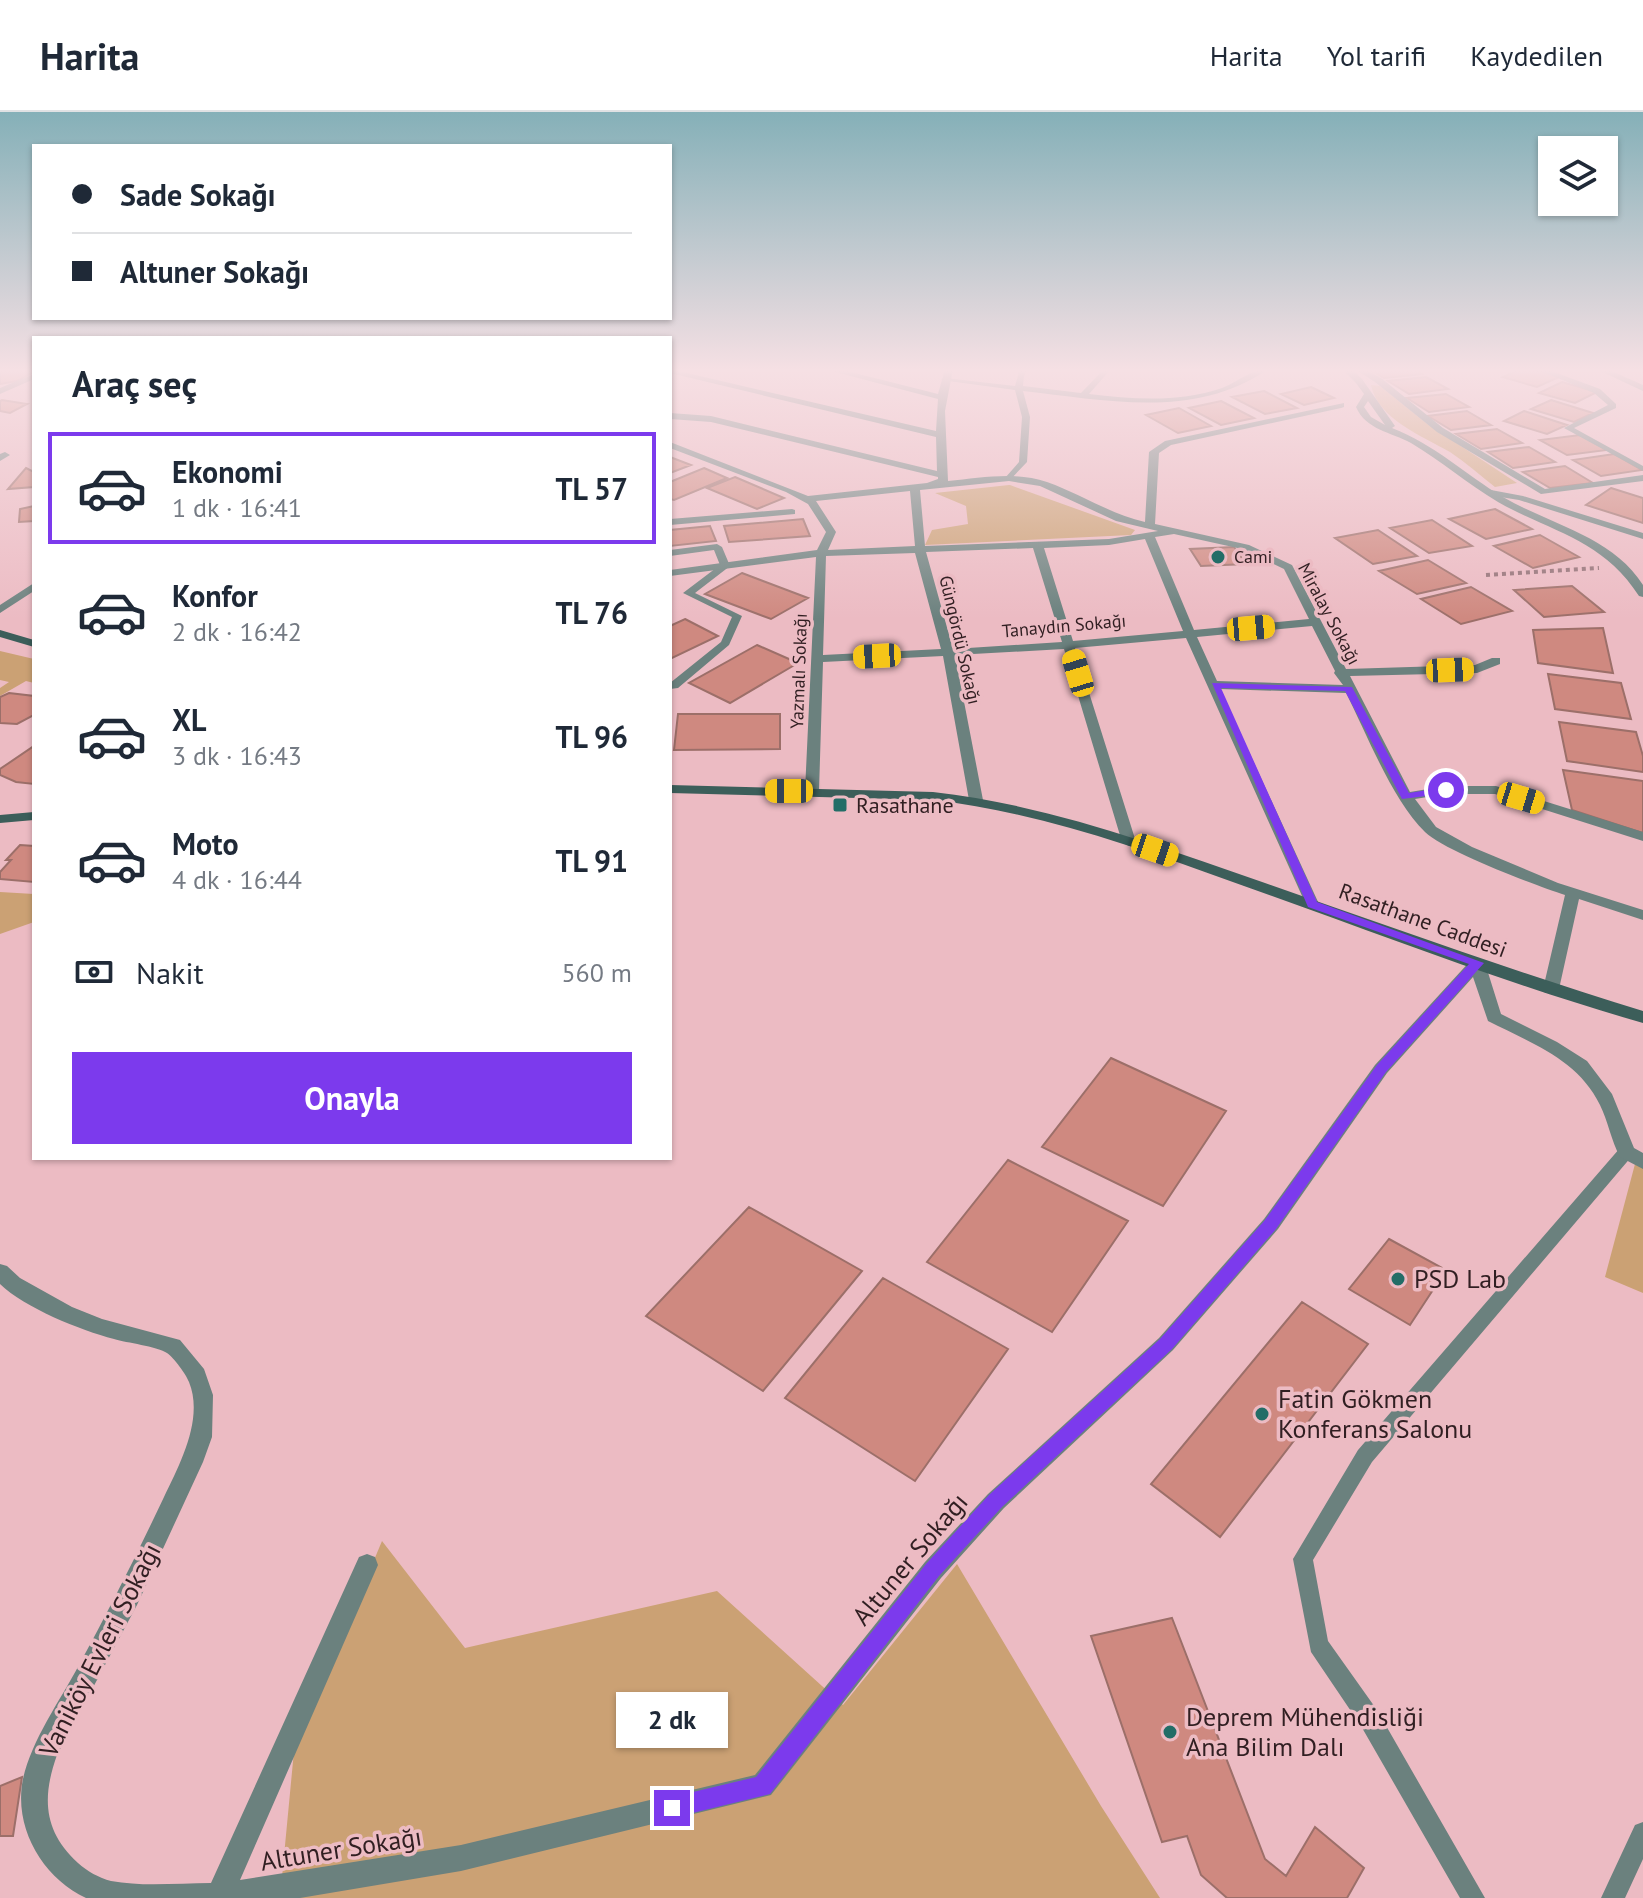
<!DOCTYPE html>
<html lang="tr">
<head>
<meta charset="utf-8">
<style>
	:root { --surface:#fff; --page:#f6f6f7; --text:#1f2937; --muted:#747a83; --line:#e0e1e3; --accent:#7c3aed }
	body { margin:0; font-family:"PT Sans",sans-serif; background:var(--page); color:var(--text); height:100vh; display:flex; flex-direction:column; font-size:30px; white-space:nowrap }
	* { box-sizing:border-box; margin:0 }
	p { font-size:26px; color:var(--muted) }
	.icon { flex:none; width:44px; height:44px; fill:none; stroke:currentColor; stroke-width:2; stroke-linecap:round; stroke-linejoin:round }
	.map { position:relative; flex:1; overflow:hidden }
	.details { position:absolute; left:32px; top:224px; width:640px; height:824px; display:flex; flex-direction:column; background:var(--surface); border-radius:0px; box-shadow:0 2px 6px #0004 }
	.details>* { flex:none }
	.banner { position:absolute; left:32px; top:32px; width:640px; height:176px; border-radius:0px; box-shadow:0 2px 6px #0004; display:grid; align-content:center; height:176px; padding:0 40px; background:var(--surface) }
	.controls { position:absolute; left:1538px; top:24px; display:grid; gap:16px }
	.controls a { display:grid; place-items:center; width:80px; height:80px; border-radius:0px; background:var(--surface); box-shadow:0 2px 6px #0004; font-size:40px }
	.end { position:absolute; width:36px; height:36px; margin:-18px; border:10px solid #7c3aed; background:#fff; box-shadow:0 0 0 4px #fff }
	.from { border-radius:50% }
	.bubble { position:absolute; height:56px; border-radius:0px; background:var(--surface); box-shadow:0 2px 6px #0004; font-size:26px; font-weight:800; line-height:56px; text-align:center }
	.car { position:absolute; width:24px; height:48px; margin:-24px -12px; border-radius:10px; box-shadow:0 0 6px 2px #0007; background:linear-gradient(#f5c518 24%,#345 0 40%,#f5c518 0 76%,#345 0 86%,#f5c518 0) }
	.banner b { display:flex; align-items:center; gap:28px; height:76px; font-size:30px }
	.banner b+b { border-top:2px solid var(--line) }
	.banner i { width:20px; height:20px; background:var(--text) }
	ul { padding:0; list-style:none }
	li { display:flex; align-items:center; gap:24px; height:112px; margin:0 16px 12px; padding:0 24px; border:4px solid transparent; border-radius:0px }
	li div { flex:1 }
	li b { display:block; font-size:30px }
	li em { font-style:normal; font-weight:800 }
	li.active { border-color:var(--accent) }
	li>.icon { width:72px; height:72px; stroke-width:1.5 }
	h2 { padding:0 40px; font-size:36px; line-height:96px }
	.pay { display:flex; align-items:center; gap:20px; height:88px; padding:0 40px; font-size:30px }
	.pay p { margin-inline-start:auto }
	.action { display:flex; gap:16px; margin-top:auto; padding:16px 40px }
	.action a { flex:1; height:92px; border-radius:0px; background:var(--accent); color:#fff; font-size:32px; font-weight:800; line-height:92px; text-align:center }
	header { display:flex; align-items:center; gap:48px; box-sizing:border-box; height:112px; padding:0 40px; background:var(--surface); border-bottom:2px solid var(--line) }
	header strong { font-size:38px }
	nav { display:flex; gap:44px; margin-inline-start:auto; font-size:28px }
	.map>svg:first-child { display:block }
	.green { fill:#cba174 }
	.building { fill:#cf8980; stroke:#9c6f69; stroke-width:2 }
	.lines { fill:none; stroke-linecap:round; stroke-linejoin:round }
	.path { stroke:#916f74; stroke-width:4; stroke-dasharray:4 4; stroke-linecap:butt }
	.lane { fill:#6b817e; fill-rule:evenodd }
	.street { fill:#6b817e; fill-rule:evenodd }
	.secondary { fill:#3c5e5a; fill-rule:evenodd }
	.route { fill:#7c3aed }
	.poi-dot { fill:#236d67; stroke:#ecbbc3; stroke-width:3 }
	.labels { text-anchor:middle; stroke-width:7; stroke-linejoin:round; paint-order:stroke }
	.far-poi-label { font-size:18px; fill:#311f22; stroke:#ecbbc3; text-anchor:start }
	.far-street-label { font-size:18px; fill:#311f22; stroke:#ecbbc3 }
	.poi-label { font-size:22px; fill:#311f22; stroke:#ecbbc3; text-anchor:start }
	.street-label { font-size:22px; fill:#311f22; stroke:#ecbbc3 }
	.near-poi-label { font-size:26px; fill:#311f22; stroke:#ecbbc3; text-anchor:start }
	.near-street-label { font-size:26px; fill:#311f22; stroke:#ecbbc3 }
</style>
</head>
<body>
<header>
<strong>Harita</strong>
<nav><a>Harita</a><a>Yol tarifi</a><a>Kaydedilen</a></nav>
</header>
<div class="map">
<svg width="1643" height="1786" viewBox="0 0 1643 1786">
	<rect width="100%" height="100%" fill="#ecbbc3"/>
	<path class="green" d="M1371,273L1380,274L1426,311L1517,371L1495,375C1480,363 1465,350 1450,340C1422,324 1378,307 1371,273Z
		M1009,373H1010L1135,418L1131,423L925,433L932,418L968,412L966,394L935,381Z
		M0,539L34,547V571L26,569L0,584V576L9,570L0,568Z
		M0,780L34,782V810L0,822Z
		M1635,1052L1643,1056V1181L1605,1165Z
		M382,1429L465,1536L717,1479L843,1593L957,1452L1101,1694L1160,1786H280L294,1639Z"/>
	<path class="building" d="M22,257L33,260L17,269L0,272V261L8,257Z
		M1369,257H1414L1422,262L1384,266Z
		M1521,257H1532L1559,265L1537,275L1503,265Z
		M1426,265L1448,277L1409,282L1388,269Z
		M1562,270L1597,280L1575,291L1539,281Z
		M1311,275L1334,286L1304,293L1281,282Z
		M1264,279L1297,296L1265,302L1232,285Z
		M1446,282L1469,295L1429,300L1407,286Z
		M1551,288L1593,301L1574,310L1531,297Z
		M0,289L2,288L27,292L10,301L0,299Z
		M1221,289L1254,306L1221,313L1189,296Z
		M1179,296L1211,314L1178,321L1146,303Z
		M1467,299L1491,313L1451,318L1428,304Z
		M1524,299L1567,313L1547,322L1504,309Z
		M1497,317L1522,331L1481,337L1456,322Z
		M1580,323L1607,338L1567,343L1540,328Z
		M1529,335L1555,350L1513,356L1488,340Z
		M1614,342L1642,358L1601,364L1573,348Z
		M670,345L691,353L670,361Z
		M1565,354L1593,371L1550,376L1523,360Z
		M26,356L34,360V375L8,377Z
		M704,356L727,366L674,388L670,387V370Z
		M735,365L784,386L757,397L707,376Z
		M1611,376L1643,386V411L1586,393Z
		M34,394V409L19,410L20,397Z
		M1495,397L1532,417L1486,427L1449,407Z
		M803,407L810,424L729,430L724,414Z
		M1432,408L1472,434L1429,441L1390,416Z
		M710,414L716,429L670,434V418Z
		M1378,418L1417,444L1373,452L1335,426Z
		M1540,423L1579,445L1533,456L1494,434Z
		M1234,435L1246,452L1201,454L1190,437Z
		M1428,448L1466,471L1417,482L1379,459Z
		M742,461L808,486L771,507L705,482Z
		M1572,474L1604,500L1544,505L1514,478Z
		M1471,475L1512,499L1461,512L1421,487Z
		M685,507L718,524L670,547V514Z
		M1603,516L1613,561L1538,551L1533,518Z
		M757,533L798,551L730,591L689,571Z
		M1548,562L1621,571L1631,607L1555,597Z
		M9,581L34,584V603L17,612L0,611V585Z
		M678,602H780V637L674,638Z
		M1559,610L1636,620L1643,644V660L1567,649Z
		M34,634V672L16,670L0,663V657Z
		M1563,658L1643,669V721L1572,698Z
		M20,733L34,734V770L0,767V760L11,748H6Z
		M1111,946L1226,999L1163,1094L1042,1035Z
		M1008,1048L1128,1109L1052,1220L927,1150Z
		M749,1095L862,1159L763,1279L646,1204Z
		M1389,1127L1446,1158L1410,1213L1349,1177Z
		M883,1166L1008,1237L915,1369L785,1286Z
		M1302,1190L1368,1232L1220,1425L1151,1372Z
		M1172,1506L1265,1747L1286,1764L1315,1715L1364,1756L1347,1786H1227L1201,1763L1187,1724L1162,1730L1091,1524Z
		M22,1665L13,1724H0V1674Z"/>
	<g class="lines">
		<path class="path" d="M1486,463L1599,456"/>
		<path class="lane" d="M1020,257H1027L1024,264L1023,274L1081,281L1104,257H1111L1089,282C1133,287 1178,291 1222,276C1238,270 1251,257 1268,257C1195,308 1106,288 1023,279L1030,305L1027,350L1009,369L1005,366L1019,350L1022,305L1015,278L941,268L945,266L1015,274Z
			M1355,257H1364L1381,266L1443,316L1545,377L1643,363V369L1541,382L1437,320L1375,270Z
			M1536,257H1546L1600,277L1616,292V296L1574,316L1643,354V359L1564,316L1608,293L1594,281Z
			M1491,378L1523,384L1643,421V427L1519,388L1488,383L1487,381Z
			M792,397L795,398V402L670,413V407Z
			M717,432L722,435L730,454L695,481L742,504L729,533L678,576L670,577V571L721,530L732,505L683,481L720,453L714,438L670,444V438Z
			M1626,1034L1632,1036L1634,1040L1632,1044L1372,1350L1313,1448L1328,1529L1377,1598L1485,1786H1460L1361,1614L1311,1540L1293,1447L1358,1338L1620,1036Z
			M1643,1710V1747L1625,1786H1601L1635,1713Z"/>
		<path class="street" d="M670,257L936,319L938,287L824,257H839L938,282L945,257H953L945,299L948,369C981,366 1015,359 1047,370C1081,382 1110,402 1145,410L1149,340L1165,329L1344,291V295L1341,296L1171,333L1159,341L1155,412L1249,433L1292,453L1346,557L1475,553L1492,546H1500V552L1477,561L1350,564L1410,680L1446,674H1496L1643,720V729L1495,682H1446L1415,687L1436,715L1472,735L1558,771L1643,798V808L1579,787L1559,877L1557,881H1545L1543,877L1565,783C1535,773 1446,740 1425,720C1392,688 1367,622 1346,581L1220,577L1319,792L1317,795H1307L1186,526L1075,536L1136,730L1134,733L1129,734L1122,730L1064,537L955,543L983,688L976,692L969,688L943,544L823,550L819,679L812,683L807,682L805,679L816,445L670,464V458L817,438L826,420L808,392L786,380L670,336V330L808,384L927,371L938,367V365L711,310L670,307V301L711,304L937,359L936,325L670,261ZM1009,369L1040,374L1116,409L1158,419L1109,427L925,434L920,378ZM910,379L915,434L828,438L836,420L816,389ZM1174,422L1242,437L1284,457L1309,507L1194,518L1155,425ZM1145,427L1183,519L1073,529L1044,436L1109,433ZM1033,436L1062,530L953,537L926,440ZM915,441L941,537L823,543L826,444ZM1312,514L1335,559L1334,561L1343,573L1217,569L1197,525Z
			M1342,257H1352L1362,267L1395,314L1392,316C1434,332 1466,363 1503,385C1551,413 1612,424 1643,473V485L1639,484C1602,427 1553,421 1498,390C1468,372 1441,349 1411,331C1391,320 1366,318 1356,295L1364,282L1356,271ZM1368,289L1385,313L1371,305L1364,295Z
			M1596,257H1607L1643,273V279Z
			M34,262V267L0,282V276Z
			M5,340L10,343L0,349V342Z
			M34,471V479L0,501V493Z
			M1477,846L1485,851L1501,902L1557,930L1587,949L1612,982L1634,1036L1643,1041V1057L1620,1045C1611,1028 1608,1009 1600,993C1578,947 1531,931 1488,909L1473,865L1387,961L1278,1117L1173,1238L1004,1396L941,1466L771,1683L461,1759L300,1786H86C43,1766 13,1716 23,1667C32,1627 60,1589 79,1553C109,1498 137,1442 164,1385C180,1352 204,1307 189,1270C186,1262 174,1246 167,1241C156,1234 127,1231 114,1227C80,1218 25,1196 0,1172V1152L7,1154L20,1166L72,1195L102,1207L180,1228L204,1257L213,1283L212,1325L203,1350L137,1493L57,1643C42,1685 43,1719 78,1751C87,1759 99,1766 111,1769C143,1775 179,1771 211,1771L359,1445L367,1442L375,1445L378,1453L240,1768L461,1733L755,1663L925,1450L988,1382L1159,1226L1264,1107L1375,953L1472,847Z"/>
		<path class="secondary" d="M0,518L34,528V535L0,525Z
			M670,673L933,680C1048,693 1156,733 1265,771C1391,815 1516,860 1643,899V911C1503,871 1367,817 1230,769C1133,734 1036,700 933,688L670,681Z
			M34,700V708L0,711V703Z"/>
	</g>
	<linearGradient id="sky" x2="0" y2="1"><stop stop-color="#85b0b8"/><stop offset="0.51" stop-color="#f6e0e4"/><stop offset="1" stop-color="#f6e0e4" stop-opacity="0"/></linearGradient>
	<rect width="1643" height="507" fill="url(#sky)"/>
	<path class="route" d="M1212,571L1352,575L1409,681L1446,675L1452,678L1450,681L1402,687L1345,579L1221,576L1317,790L1484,851L1386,960L1276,1117L1172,1237L1002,1395L939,1464L770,1682L672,1706L665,1703L662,1696L665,1688L672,1685L756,1665L926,1452L989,1383L1160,1227L1265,1108L1377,953L1469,852L1308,795Z"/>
	<g class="poi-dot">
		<circle cx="1218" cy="445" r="8"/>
		<rect x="832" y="685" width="16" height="16" rx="4"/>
		<circle cx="1398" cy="1167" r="8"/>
		<circle cx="1262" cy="1302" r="8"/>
		<circle cx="1170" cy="1620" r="8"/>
	</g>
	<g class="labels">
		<g class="far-poi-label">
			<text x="1234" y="451">Cami</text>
		</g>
		<g class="far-street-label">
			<text transform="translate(1329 502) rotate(62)" y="6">Miralay Sokağı</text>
			<text transform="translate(1064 514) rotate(-5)" y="6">Tanaydın Sokağı</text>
			<text transform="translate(960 528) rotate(77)" y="6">Güngördü Sokağı</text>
			<text transform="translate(799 559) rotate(-88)" y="6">Yazmalı Sokağı</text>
		</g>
		<g class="poi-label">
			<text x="856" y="701">Rasathane</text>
		</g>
		<g class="street-label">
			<text transform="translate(1423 808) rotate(20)" y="8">Rasathane Caddesi</text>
		</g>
		<g class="near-poi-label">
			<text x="1414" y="1176">PSD Lab</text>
			<text x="1278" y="1296">Fatin Gökmen<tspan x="1278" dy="30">Konferans Salonu</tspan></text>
			<text x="1186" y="1614">Deprem Mühendisliği<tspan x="1186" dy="30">Ana Bilim Dalı</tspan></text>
		</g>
		<g class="near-street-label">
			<text transform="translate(910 1447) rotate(-50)" y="9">Altuner Sokağı</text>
			<text transform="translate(100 1538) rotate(-63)" y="9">Vaniköy Evleri Sokağı</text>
			<text transform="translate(341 1737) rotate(-9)" y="9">Altuner Sokağı</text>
		</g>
	</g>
</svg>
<div class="controls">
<a><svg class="icon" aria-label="layers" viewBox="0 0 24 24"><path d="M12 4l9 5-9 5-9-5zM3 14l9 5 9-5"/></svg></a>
</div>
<i class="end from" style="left:1446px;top:678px"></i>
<i class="end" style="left:672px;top:1696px"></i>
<div class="bubble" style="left:616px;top:1580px;width:112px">2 dk</div>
<i class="car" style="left:1251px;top:516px;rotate:85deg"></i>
<i class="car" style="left:877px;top:544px;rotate:267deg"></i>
<i class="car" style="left:1450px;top:558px;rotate:88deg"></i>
<i class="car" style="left:1078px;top:561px;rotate:343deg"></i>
<i class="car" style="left:789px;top:679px;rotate:270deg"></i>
<i class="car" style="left:1521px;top:686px;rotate:107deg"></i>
<i class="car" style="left:1155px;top:738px;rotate:109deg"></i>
<div class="banner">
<b><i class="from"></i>Sade Sokağı</b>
<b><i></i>Altuner Sokağı</b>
</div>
<section class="details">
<h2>Araç seç</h2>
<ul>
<li class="active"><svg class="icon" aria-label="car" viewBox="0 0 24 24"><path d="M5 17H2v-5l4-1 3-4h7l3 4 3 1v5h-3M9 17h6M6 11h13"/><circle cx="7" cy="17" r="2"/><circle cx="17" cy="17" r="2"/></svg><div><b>Ekonomi</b><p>1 dk · 16:41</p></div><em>TL 57</em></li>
<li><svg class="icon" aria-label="car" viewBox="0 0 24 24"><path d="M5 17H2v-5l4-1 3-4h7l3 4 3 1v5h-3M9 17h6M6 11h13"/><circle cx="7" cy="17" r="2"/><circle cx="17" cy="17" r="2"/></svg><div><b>Konfor</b><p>2 dk · 16:42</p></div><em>TL 76</em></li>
<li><svg class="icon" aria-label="car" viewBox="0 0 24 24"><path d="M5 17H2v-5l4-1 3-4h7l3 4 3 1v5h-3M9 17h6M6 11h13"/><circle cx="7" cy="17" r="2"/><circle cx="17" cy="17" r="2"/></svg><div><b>XL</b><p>3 dk · 16:43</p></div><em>TL 96</em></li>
<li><svg class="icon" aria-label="car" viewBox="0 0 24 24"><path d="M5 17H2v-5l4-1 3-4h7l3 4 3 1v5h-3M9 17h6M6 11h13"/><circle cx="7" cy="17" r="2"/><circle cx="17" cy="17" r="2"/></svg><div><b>Moto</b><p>4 dk · 16:44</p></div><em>TL 91</em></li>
</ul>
<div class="pay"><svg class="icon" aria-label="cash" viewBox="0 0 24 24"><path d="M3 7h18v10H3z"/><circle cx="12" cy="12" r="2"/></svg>Nakit<p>560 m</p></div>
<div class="action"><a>Onayla</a></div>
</section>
</div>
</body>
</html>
